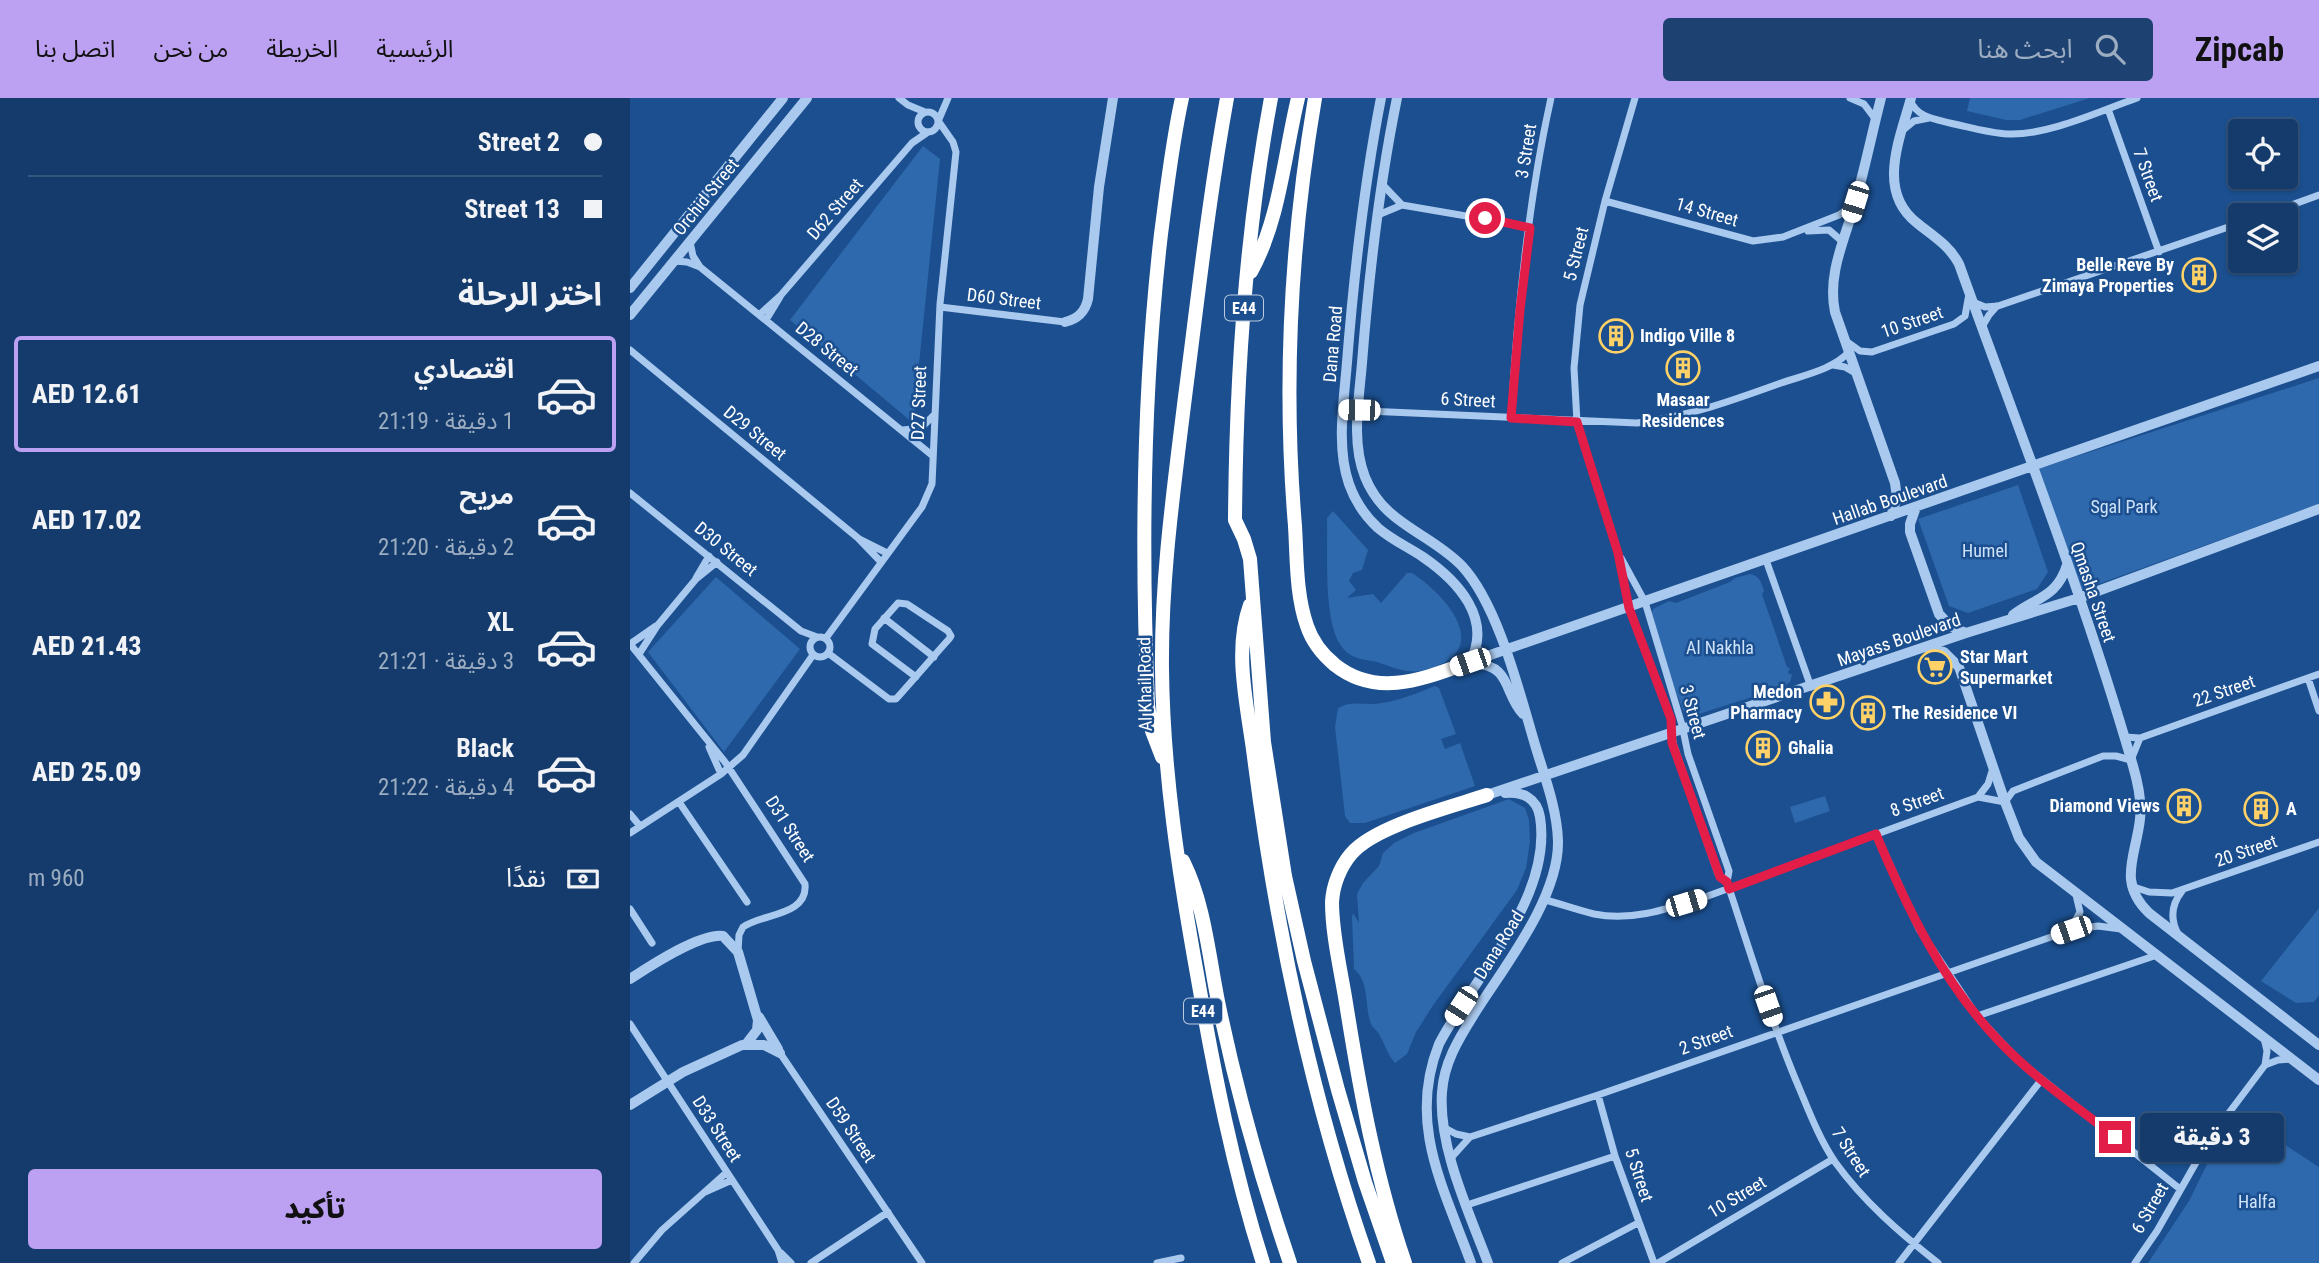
<!DOCTYPE html>
<html lang="ar">
<head>
<meta charset="utf-8">
<style>
	:root { --surface:#143b6b; --page:#1d4271; --text:#f1f3f6; --muted:#9dadc1; --line:#33557e; --accent:#bca0f2 }
	body { margin:0; font-family:"Roboto Condensed","Noto Sans Arabic",sans-serif; background:var(--page); color:var(--text); direction:rtl; height:100vh; display:flex; flex-direction:column; font-size:26px; white-space:nowrap }
	* { box-sizing:border-box; margin:0 }
	p { font-size:23px; color:var(--muted) }
	.icon { flex:none; width:38px; height:38px; fill:none; stroke:currentColor; stroke-width:2; stroke-linecap:round; stroke-linejoin:round }
	.map { position:relative; flex:1; overflow:hidden; direction:ltr }
	.panel { display:flex; flex-direction:column; background:var(--surface); width:630px }
	.panel>* { flex:none }
	.hud { display:grid; align-content:center; height:154px; padding:0 28px; background:var(--surface) }
	.buttons { position:absolute; left:1598px; top:21px; display:grid; gap:14px }
	.buttons a { display:grid; place-items:center; width:70px; height:70px; border-radius:7px; background:var(--surface); box-shadow:0 2px 5px #0004,0 0 0 2px var(--line); font-size:35px }
	.end { position:absolute; width:32px; height:32px; margin:-16px; border:9px solid #e11d48; background:#fff; box-shadow:0 0 0 4px #fff }
	.from { border-radius:50% }
	.bubble { position:absolute; height:49px; border-radius:7px; background:var(--surface); box-shadow:0 2px 5px #0004,0 0 0 2px var(--line); font-size:23px; font-weight:800; line-height:49px; text-align:center; direction:rtl }
	.car { position:absolute; width:21px; height:42px; margin:-21px -10px; border-radius:9px; box-shadow:0 0 5px 2px #0007; background:linear-gradient(#fff 24%,#345 0 40%,#fff 0 76%,#345 0 86%,#fff 0) }
	.hud b { display:flex; align-items:center; gap:24px; height:66px; font-size:26px }
	.hud b+b { border-top:2px solid var(--line) }
	.hud i { width:18px; height:18px; background:var(--text) }
	ul { padding:0; list-style:none }
	li { display:flex; align-items:center; gap:21px; height:116px; margin:0 14px 10px; padding:0 14px; border:4px solid transparent; border-radius:7px }
	li div { flex:1 }
	li b { display:block; font-size:26px }
	li em { font-style:normal; font-weight:800 }
	li.current { border-color:var(--accent) }
	li>.icon { width:63px; height:63px; stroke-width:1.5 }
	h2 { padding:0 28px; font-size:32px; line-height:84px }
	.pay { display:flex; align-items:center; gap:18px; height:77px; padding:0 28px; font-size:26px }
	.pay p { margin-inline-start:auto }
	.button { display:flex; gap:14px; margin-top:auto; padding:14px 28px }
	.button a { flex:1; height:80px; border-radius:7px; background:var(--accent); color:#111; font-size:28px; font-weight:800; line-height:80px; text-align:center }
	header { display:flex; align-items:center; gap:42px; box-sizing:border-box; height:98px; padding:0 35px; background:var(--accent); color:#111 }
	header strong { font-size:33px }
	nav { display:flex; gap:38px; margin-inline-start:auto; font-size:24px }
	.search { width:490px; height:63px; background:var(--page); display:flex; align-items:center; gap:18px; box-sizing:border-box; padding:0 24px; border-radius:7px; color:var(--muted); font-size:26px }
	main { display:flex; flex:1; min-height:0 }
	.map>svg:first-child { display:block }
	.green { fill:#2e69ad }
	.lines { fill:none; stroke-linecap:round; stroke-linejoin:round }
	.minor { stroke:#a9c9ee; stroke-width:7 }
	.tertiary { stroke:#a9c9ee; stroke-width:10 }
	.motorway { stroke:#fff; stroke-width:14 }
	.route { stroke:#e11d48; stroke-width:9 }
	.labels { text-anchor:middle; stroke-width:5; stroke-linejoin:round; paint-order:stroke }
	.shield { fill:#1b4f8f; stroke:#bbcadd; stroke-width:2 }
	.shield-label { font-size:16px; font-weight:bold; fill:#fff }
	.street-label { font-size:18px; fill:#fff; stroke:#1b4f8f }
	.poi-label { font-size:18px; font-weight:bold; fill:#fff; stroke:#1b4f8f; text-anchor:start }
	.park-label { font-size:18px; fill:#cfe3fa; stroke:#1b4f8f }
</style>
</head>
<body>
<header>
<strong>Zipcab</strong>
<div class="search"><svg class="icon" aria-label="search" viewBox="0 0 24 24"><circle cx="10" cy="10" r="6"/><path d="M15 15l6 6"/></svg>ابحث هنا</div>
<nav><a>الرئيسية</a><a>الخريطة</a><a>من نحن</a><a>اتصل بنا</a></nav>
</header>
<main>
<div class="map">
<svg width="1689" height="1165" viewBox="0 0 1689 1165">
	<rect width="100%" height="100%" fill="#1b4f8f"/>
	<path class="green" d="M1340,0H1460L1390,22H1376L1337,13Z
		M293,48L310,61L283,325L160,222Z
		M1689,280V406L1452,492L1407,371Z
		M1388,387L1418,474L1407,491L1338,515L1319,508L1288,421Z
		M703,413L738,452L732,472L723,475L719,483L726,492L717,500L743,496L751,505L777,475H782C806,490 855,537 818,562C808,569 791,575 778,573C767,572 757,567 747,564C732,561 719,561 710,546C693,521 698,451 697,420Z
		M1120,476C1130,478 1131,484 1134,493L1132,496L1157,569L1160,570L1158,575L1162,577L1160,584L1154,589L1056,620L1035,566L1022,515L1023,511L1039,503L1046,505L1100,484L1105,480Z
		M86,479L170,551L94,654L18,554Z
		M805,588L809,590L826,636L811,641L815,651L830,645L845,688L735,725H720L715,718L705,629L708,610C722,602 737,608 752,605C770,602 788,595 805,588Z
		M1195,698L1200,713L1165,725L1160,709Z
		M879,701L895,710L899,722L900,743L896,770L887,792L804,906L786,934L777,956L765,965C757,956 755,946 749,936C746,931 741,929 740,923C735,906 739,883 724,871L722,819L723,815L729,825L727,796L733,785L749,768L753,755L764,745L784,735Z
		M1689,810V897L1684,904L1666,905L1631,883Z
		M1614,1020L1689,1069V1165H1518L1559,1103L1584,1052Z"/>
	<g class="lines">
		<path class="minor" d="M269,0L278,7L295,14
			M1005,0L975,103L950,207L944,270L947,324L988,455L999,510L1041,621L1043,645L1088,776L1097,784
			M1220,0L1234,6L1246,22
			M1280,2C1287,19 1303,21 1320,25C1339,29 1358,35 1378,36C1417,38 1470,13 1507,0
			M1478,11L1529,154
			M288 24a10 10 0 1 1 20 0a10 10 0 1 1-20 0Z
			M309,21L318,0
			M1273,32L1284,23L1299,20
			M752,86L772,107
			M975,103L1123,143L1153,139L1209,117L1224,106
			M748,117L772,107L900,129
			M1634,117L1689,97
			M1178,133L1199,132L1213,144
			M60,144L63,158L70,169
			M44,163L57,164L70,169L303,358
			M1343,204L1355,209L1368,208L1610,125
			M310,209L435,224
			M129,217L151,197L282,45L298,34
			M136,222L150,199
			M1352,229L1359,217L1367,208
			M1216,243L1230,253L1242,254L1324,226L1335,218L1339,196
			M0,252L228,440L251,464
			M1203,267L1215,269L1227,276
			M714,312L1007,325C1057,319 1104,302 1151,285C1174,277 1202,272 1219,254
			M881,320C887,215 898,103 921,0
			M273,332L291,330L304,317
			M0,395L171,533L187,539
			M229,441L257,455
			M991,460L1015,504L1052,627L1058,656L1099,773L1097,784C1120,853 1141,924 1170,992C1180,1016 1190,1042 1205,1064C1234,1104 1270,1135 1308,1165
			M1136,462L1181,589
			M66,480L79,458
			M254,520L304,559
			M180 549a10 10 0 1 1 20 0a10 10 0 1 1-20 0Z
			M196,540L292,409L302,386L310,206L326,54L323,44L309,24
			M0,546L95,664L175,786C178,818 133,815 113,829L109,837L108,854
			M0,546L26,528
			M198,555L259,601H266C284,581 301,561 319,541L321,538L318,533L277,506L268,505L245,531L242,546L286,579
			M9,556L27,528L66,481L87,464
			M1678,580L1689,613
			M1495,639L1510,640L1689,576
			M79,649L91,676
			M1348,699L1358,686L1363,670
			M49,704L117,804
			M0,716L10,728
			M0,735L91,676L113,657L183,557
			M1246,736L1289,831L1347,918L1389,963L1550,1091
			M1501,788L1519,794L1542,795L1689,744
			M915,802C931,806 947,812 964,816C1003,824 1040,810 1078,798L1348,699L1375,704L1383,693L1473,658H1486L1501,662L1510,640
			M0,811L22,845
			M1441,831L1450,814L1446,797
			M1548,836C1540,821 1541,807 1552,793
			M1347,918L1527,857
			M0,926L148,1152L152,1165
			M150,955L292,1165
			M1635,967L1648,962L1661,961
			M968,997L985,1058L1024,1165
			M813,1029L826,1036L840,1039
			M821,1060L840,1039L968,997L1441,832L1468,828L1491,831
			M75,1094L102,1082
			M837,1107L985,1058
			M151,1155L161,1165
			M4,1165L32,1132L97,1074
			M181,1165L258,1114
			M527,1165L551,1160
			M932,1165L1008,1125
			M1028,1165L1203,1061
			M1269,1165L1412,981
			M1505,1165L1527,1133L1580,1040L1635,967L1637,953L1634,940"/>
		<path class="tertiary" d="M751,0C734,87 724,176 717,264C714,303 706,349 719,386C725,403 735,418 748,430C762,442 778,449 793,459C828,483 863,521 840,564
			M767,0C749,88 739,176 732,265C729,302 721,344 735,379C754,427 799,434 832,468C869,508 890,597 906,650C915,680 927,711 928,743C929,801 873,870 843,918C828,942 814,965 812,994C808,1049 839,1114 858,1165
			M1251,0C1242,35 1235,70 1225,105C1215,141 1197,176 1205,214L1265,385L1267,400L1261,418
			M1281,0C1270,41 1246,93 1287,125C1303,138 1319,147 1329,166C1389,333 1454,498 1503,668C1508,685 1512,704 1510,721C1506,758 1487,784 1519,815L1689,947
			M0,190L153,0
			M0,217L177,0
			M435,224C448,221 455,214 458,201L469,89L483,0
			M1286,409L1280,426V434L1309,516L1320,528L1336,535
			M1383,517C1407,499 1427,499 1437,467
			M1298,550L1314,554L1329,569L1375,704L1389,740L1406,764L1689,982
			M840,564L1689,268
			M844,565C882,568 873,594 893,616
			M857,697L1336,535L1449,500L1689,411
			M0,881C20,868 70,835 93,838L108,854L128,922L127,932L117,945
			M129,919L148,951
			M0,1007L53,974L112,947H134L150,955
			M841,1165C814,1090 777,1026 809,946C844,878 923,800 910,719C907,700 892,693 875,695"/>
		<path class="motorway" d="M597,0C579,99 568,199 555,299C544,389 531,480 532,571C533,673 549,776 567,876C584,974 603,1071 633,1165
			M641,0C615,139 606,281 605,422L614,441L620,461L634,644L655,778L674,863L708,992L735,1084L763,1165
			M685,0C661,141 653,285 665,428C667,461 666,497 677,528C682,543 693,557 705,567C748,601 795,580 840,564
			M621,174C650,121 654,58 668,0
			M620,507C603,554 618,610 624,659C646,831 681,1001 739,1165
			M532,659L522,633L518,607C511,450 513,292 531,136C537,91 542,45 552,0
			M553,763C576,809 579,863 590,913C608,998 632,1083 660,1165
			M775,1165C746,1081 730,993 716,905C711,873 702,837 702,804C703,787 710,769 721,756C744,728 821,709 857,697"/>
	</g>
	<g class="lines">
		<path class="route" d="M855,120L900,130L890,212L881,320L947,324L988,455L999,510L1041,621L1042,645L1090,779L1097,784L1099,791L1246,736C1277,810 1313,885 1369,943C1403,979 1446,1008 1485,1039"/>
	</g>
	<defs>
		<symbol id="building-ring" viewBox="-11 -11 22 22"><circle r="9.5" fill="#1b4f8f" stroke="#ffd166" stroke-width="1.5"/><path d="M-4-6H4V6H1V3H-1V6H-4ZM-2.5-4.3h1.7v1.8h-1.7ZM.8-4.3h1.7v1.8H.8ZM-2.5-1h1.7V.8h-1.7ZM.8-1h1.7V.8H.8Z" fill="#ffd166"/></symbol>
		<symbol id="supermarket-ring" viewBox="-11 -11 22 22"><circle r="9.5" fill="#1b4f8f" stroke="#ffd166" stroke-width="1.5"/><path d="M-6-5.5h2.5l.6 2H6L4.5 2H-2.5L-4.4-4H-6ZM-1.5 3.2a1.3 1.3 0 1 0 .1 0ZM3 3.2a1.3 1.3 0 1 0 .1 0Z" fill="#ffd166"/></symbol>
		<symbol id="pharmacy-ring" viewBox="-11 -11 22 22"><circle r="9.5" fill="#1b4f8f" stroke="#ffd166" stroke-width="1.5"/><path d="M-2-6h4v4h4v4h-4v4h-4v-4h-4v-4h4Z" fill="#ffd166"/></symbol>
	</defs>
	<g fill-rule="evenodd">
		<use href="#building-ring" x="1550" y="158" width="38" height="38"/>
		<use href="#building-ring" x="967" y="219" width="38" height="38"/>
		<use href="#building-ring" x="1034" y="251" width="38" height="38"/>
		<use href="#supermarket-ring" x="1286" y="550" width="38" height="38"/>
		<use href="#pharmacy-ring" x="1178" y="585" width="38" height="38"/>
		<use href="#building-ring" x="1219" y="596" width="38" height="38"/>
		<use href="#building-ring" x="1114" y="631" width="38" height="38"/>
		<use href="#building-ring" x="1535" y="689" width="38" height="38"/>
		<use href="#building-ring" x="1612" y="692" width="38" height="38"/>
	</g>
	<g class="labels">
		<g class="shield">
			<rect x="595" y="197.5" width="38" height="25" rx="5"/>
			<rect x="554" y="900.5" width="38" height="25" rx="5"/>
		</g>
		<g class="shield-label">
			<text x="614" y="216">E44</text>
			<text x="573" y="919">E44</text>
		</g>
		<g class="street-label">
			<text transform="translate(896 53) rotate(-81)" y="6">3 Street</text>
			<text transform="translate(1518 77) rotate(70)" y="6">7 Street</text>
			<text transform="translate(76 99) rotate(-51)" y="6">Orchid Street</text>
			<text transform="translate(205 111) rotate(-49)" y="6">D62 Street</text>
			<text transform="translate(1077 114) rotate(16)" y="6">14 Street</text>
			<text transform="translate(946 156) rotate(-76)" y="6">5 Street</text>
			<text transform="translate(374 201) rotate(7)" y="6">D60 Street</text>
			<text transform="translate(1282 224) rotate(-19)" y="6">10 Street</text>
			<text transform="translate(703 246) rotate(-85)" y="6">Dana Road</text>
			<text transform="translate(197 251) rotate(39)" y="6">D28 Street</text>
			<text transform="translate(838 302) rotate(3)" y="6">6 Street</text>
			<text transform="translate(289 305) rotate(-88)" y="6">D27 Street</text>
			<text transform="translate(125 335) rotate(39)" y="6">D29 Street</text>
			<text transform="translate(1260 402) rotate(-19)" y="6">Hallab Boulevard</text>
			<text transform="translate(96 451) rotate(39)" y="6">D30 Street</text>
			<text transform="translate(1463 494) rotate(71)" y="6">Qmasha Street</text>
			<text transform="translate(1269 542) rotate(-19)" y="6">Mayass Boulevard</text>
			<text transform="translate(515 586) rotate(-91)" y="6">Al Khail Road</text>
			<text transform="translate(1594 593) rotate(-19)" y="6">22 Street</text>
			<text transform="translate(1063 614) rotate(75)" y="6">3 Street</text>
			<text transform="translate(1287 704) rotate(-20)" y="6">8 Street</text>
			<text transform="translate(160 731) rotate(57)" y="6">D31 Street</text>
			<text transform="translate(1616 753) rotate(-19)" y="6">20 Street</text>
			<text transform="translate(869 847) rotate(-58)" y="6">Dana Road</text>
			<text transform="translate(1076 942) rotate(-20)" y="6">2 Street</text>
			<text transform="translate(87 1031) rotate(57)" y="6">D33 Street</text>
			<text transform="translate(221 1032) rotate(56)" y="6">D59 Street</text>
			<text transform="translate(1221 1054) rotate(57)" y="6">7 Street</text>
			<text transform="translate(1009 1077) rotate(72)" y="6">5 Street</text>
			<text transform="translate(1107 1099) rotate(-31)" y="6">10 Street</text>
			<text transform="translate(1520 1110) rotate(-60)" y="6">6 Street</text>
		</g>
		<g class="poi-label">
			<text x="1544" y="173" text-anchor="end">Belle Reve By<tspan x="1544" dy="21">Zimaya Properties</tspan></text>
			<text x="1010" y="244">Indigo Ville 8</text>
			<text x="1053" y="308" text-anchor="middle">Masaar<tspan x="1053" dy="21">Residences</tspan></text>
			<text x="1330" y="565">Star Mart<tspan x="1330" dy="21">Supermarket</tspan></text>
			<text x="1172" y="600" text-anchor="end">Medon<tspan x="1172" dy="21">Pharmacy</tspan></text>
			<text x="1262" y="621">The Residence VI</text>
			<text x="1158" y="656">Ghalia</text>
			<text x="1530" y="714" text-anchor="end">Diamond Views</text>
			<text x="1656" y="717">A</text>
		</g>
		<g class="park-label">
			<text x="1494" y="415">Sgal Park</text>
			<text x="1355" y="459">Humel</text>
			<text x="1090" y="556">Al Nakhla</text>
			<text x="1627" y="1110">Halfa</text>
		</g>
	</g>
</svg>
<div class="buttons">
<a><svg class="icon" aria-label="locate" viewBox="0 0 24 24"><circle cx="12" cy="12" r="6"/><path d="M12 2v4M12 18v4M2 12h4M18 12h4"/></svg></a>
<a><svg class="icon" aria-label="layers" viewBox="0 0 24 24"><path d="M12 4l9 5-9 5-9-5zM3 14l9 5 9-5"/></svg></a>
</div>
<i class="end from" style="left:855px;top:120px"></i>
<i class="end" style="left:1485px;top:1039px"></i>
<div class="bubble" style="left:1510px;top:1015px;width:144px">3 دقيقة</div>
<i class="car" style="left:1225px;top:104px;rotate:197deg"></i>
<i class="car" style="left:729px;top:312px;rotate:271deg"></i>
<i class="car" style="left:840px;top:564px;rotate:251deg"></i>
<i class="car" style="left:1056px;top:805px;rotate:73deg"></i>
<i class="car" style="left:1441px;top:832px;rotate:251deg"></i>
<i class="car" style="left:831px;top:908px;rotate:213deg"></i>
<i class="car" style="left:1138px;top:908px;rotate:161deg"></i>
</div>
<section class="panel">
<div class="hud">
<b><i class="from"></i>2 Street</b>
<b><i></i>13 Street</b>
</div>
<h2>اختر الرحلة</h2>
<ul>
<li class="current"><svg class="icon" aria-label="car" viewBox="0 0 24 24"><path d="M5 17H2v-5l4-1 3-4h7l3 4 3 1v5h-3M9 17h6M6 11h13"/><circle cx="7" cy="17" r="2"/><circle cx="17" cy="17" r="2"/></svg><div><b>اقتصادي</b><p>1 دقيقة · 21:19</p></div><em>AED 12.61</em></li>
<li><svg class="icon" aria-label="car" viewBox="0 0 24 24"><path d="M5 17H2v-5l4-1 3-4h7l3 4 3 1v5h-3M9 17h6M6 11h13"/><circle cx="7" cy="17" r="2"/><circle cx="17" cy="17" r="2"/></svg><div><b>مريح</b><p>2 دقيقة · 21:20</p></div><em>AED 17.02</em></li>
<li><svg class="icon" aria-label="car" viewBox="0 0 24 24"><path d="M5 17H2v-5l4-1 3-4h7l3 4 3 1v5h-3M9 17h6M6 11h13"/><circle cx="7" cy="17" r="2"/><circle cx="17" cy="17" r="2"/></svg><div><b>XL</b><p>3 دقيقة · 21:21</p></div><em>AED 21.43</em></li>
<li><svg class="icon" aria-label="car" viewBox="0 0 24 24"><path d="M5 17H2v-5l4-1 3-4h7l3 4 3 1v5h-3M9 17h6M6 11h13"/><circle cx="7" cy="17" r="2"/><circle cx="17" cy="17" r="2"/></svg><div><b>Black</b><p>4 دقيقة · 21:22</p></div><em>AED 25.09</em></li>
</ul>
<div class="pay"><svg class="icon" aria-label="cash" viewBox="0 0 24 24"><path d="M3 7h18v10H3z"/><circle cx="12" cy="12" r="2"/></svg>نقدًا<p>960 m</p></div>
<div class="button"><a>تأكيد</a></div>
</section>
</main>
</body>
</html>
